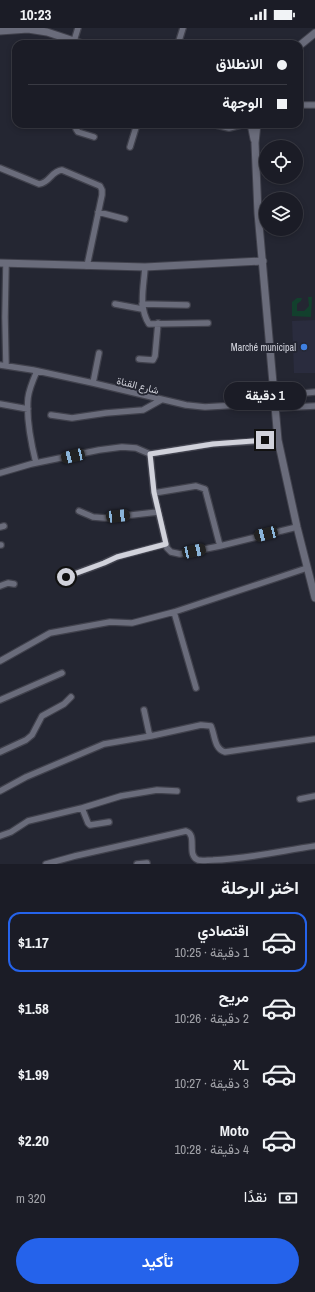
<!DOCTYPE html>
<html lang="ar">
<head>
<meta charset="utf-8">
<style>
	:root { --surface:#1b1c26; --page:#282932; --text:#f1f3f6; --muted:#a0a1a7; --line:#393a43; --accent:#2563eb }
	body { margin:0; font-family:"Archivo Narrow",Vazirmatn,sans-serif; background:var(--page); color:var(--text); direction:rtl; height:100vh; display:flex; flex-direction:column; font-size:15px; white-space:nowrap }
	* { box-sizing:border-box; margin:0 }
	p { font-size:13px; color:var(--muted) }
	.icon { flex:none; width:22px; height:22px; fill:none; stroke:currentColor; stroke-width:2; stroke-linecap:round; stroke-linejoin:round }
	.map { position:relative; height:836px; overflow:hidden; direction:ltr }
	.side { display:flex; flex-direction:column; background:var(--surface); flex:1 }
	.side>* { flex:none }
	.banner { position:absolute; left:12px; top:12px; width:291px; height:88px; border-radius:12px; box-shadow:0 2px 6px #0003,0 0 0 1px var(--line); direction:rtl; display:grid; align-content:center; height:88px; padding:0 16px; background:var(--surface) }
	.tools { position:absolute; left:259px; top:112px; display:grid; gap:8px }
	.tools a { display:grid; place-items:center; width:44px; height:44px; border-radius:50%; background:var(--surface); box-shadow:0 2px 6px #0003,0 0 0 1px var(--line); font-size:20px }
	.end { position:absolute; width:18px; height:18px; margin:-9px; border:5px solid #d1d2db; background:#111; box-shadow:0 0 0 2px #111 }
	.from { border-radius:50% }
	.bubble { position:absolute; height:28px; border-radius:14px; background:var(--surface); box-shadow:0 2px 6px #0003,0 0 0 1px var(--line); font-size:13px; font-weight:700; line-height:28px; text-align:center; direction:rtl }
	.car { position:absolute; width:12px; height:24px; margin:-12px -6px; border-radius:5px; box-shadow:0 0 3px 1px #0007; background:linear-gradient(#222 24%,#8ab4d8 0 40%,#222 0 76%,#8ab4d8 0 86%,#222 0) }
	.banner b { display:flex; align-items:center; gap:14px; height:38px; font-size:15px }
	.banner b+b { border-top:1px solid var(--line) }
	.banner i { width:10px; height:10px; background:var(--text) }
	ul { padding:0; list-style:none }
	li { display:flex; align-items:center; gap:12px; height:60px; margin:0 8px 6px; padding:0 8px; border:2px solid transparent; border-radius:12px }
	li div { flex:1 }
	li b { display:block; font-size:15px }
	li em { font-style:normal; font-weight:700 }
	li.selected { border-color:var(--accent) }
	li>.icon { width:36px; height:36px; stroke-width:1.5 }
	h2 { padding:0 16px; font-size:18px; line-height:48px }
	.pay { display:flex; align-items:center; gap:10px; height:44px; padding:0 16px; font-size:15px }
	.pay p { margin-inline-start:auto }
	.cta { display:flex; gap:8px; margin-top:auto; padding:8px 16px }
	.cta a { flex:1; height:46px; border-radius:24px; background:var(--accent); color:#fff; font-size:16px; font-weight:700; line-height:46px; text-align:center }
	.status { display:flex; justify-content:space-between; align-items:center; height:28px; padding:0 20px; background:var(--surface); direction:ltr }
	.status svg { height:11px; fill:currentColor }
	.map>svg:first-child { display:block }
	.built { fill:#2a2c3e }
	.green { fill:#12402d }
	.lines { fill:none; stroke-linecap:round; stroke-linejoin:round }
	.minor-casing { stroke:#40414c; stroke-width:8 }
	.tertiary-casing { stroke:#40414c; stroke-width:9 }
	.minor { stroke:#6a6c7b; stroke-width:5.5 }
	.tertiary { stroke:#6a6c7b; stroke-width:7 }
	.route { stroke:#d1d2db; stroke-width:5 }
	.shop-dot { fill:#3f7fe0; stroke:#242632; stroke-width:1.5 }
	.labels { text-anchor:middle; stroke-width:4; stroke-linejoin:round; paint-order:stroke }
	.poi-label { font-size:10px; fill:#d1d2db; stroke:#242632; text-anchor:end }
	.street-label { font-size:10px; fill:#d1d2db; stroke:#242632 }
</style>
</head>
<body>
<div class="status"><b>10:23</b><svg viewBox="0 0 49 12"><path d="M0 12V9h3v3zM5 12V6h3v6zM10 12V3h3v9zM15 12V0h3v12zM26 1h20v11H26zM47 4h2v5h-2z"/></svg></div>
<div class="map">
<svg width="315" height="836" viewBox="0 0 315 836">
	<rect width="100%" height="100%" fill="#242632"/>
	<path class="built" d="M315,292V345H294L292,293Z"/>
	<path class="green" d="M308,269H312L311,289L292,288V274L297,270H302L301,273L297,276V283H304L309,278Z"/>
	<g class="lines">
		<defs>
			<path id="minor" d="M74,13L78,0
				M178,16L183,0
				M299,77H315
				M77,96L76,101L78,104L94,109
				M212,96L229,100L245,96
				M130,119L137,96
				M0,140L39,156C50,155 51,143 62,142L100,158L102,162V167L87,238
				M98,184L125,191
				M145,239C144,258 138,279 149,296L208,295
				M115,276L142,281
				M142,276L187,277
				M139,331L153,332L155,328L158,295
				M0,337L33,342L93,355L186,377L205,379L274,375
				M6,337L5,289L6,236
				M93,355L99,325
				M273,368L315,364
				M0,376L28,381
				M275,380L315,378
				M51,387L72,390L106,385L143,382L161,372
				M36,435C31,415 26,392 28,370C29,361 33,352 37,343
				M0,445L31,436L99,422L122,419L136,420L150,426
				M154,465L196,458L205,461L220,518L180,526L171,524L167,520L154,465L150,426L213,416L278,412
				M79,483L93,489L105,490L158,484
				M0,499L4,498
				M0,517H1
				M220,518L297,499
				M66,549L104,535L117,529L166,516
				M0,558L8,555L14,556
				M174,584L307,540
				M0,633L50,605L110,594L132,595L174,584L196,660
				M0,672L62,645
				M144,682L149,705L151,708L201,697L211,698C215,707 214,721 225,724L315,711
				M0,724L26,712L32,707L42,688L64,676L71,669
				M0,763L26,749L104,716L151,708
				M300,771L315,768
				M82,780L88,795L90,797L109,794
				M0,808L11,804L28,793L82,780L121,768L157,762L177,763
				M46,836L75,828L186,803C198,807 186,827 198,832C202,833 208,832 213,832C247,831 281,823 315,818
				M137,836L147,835"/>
			<path id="tertiary" d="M0,3L28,1L47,4L83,16
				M299,18L315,5
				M251,96L254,111
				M257,96L255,115L258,185L278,412L297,499L315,570
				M0,235L145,239L263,233"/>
		</defs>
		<use href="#minor" class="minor-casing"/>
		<use href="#tertiary" class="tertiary-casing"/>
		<use href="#minor" class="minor"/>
		<use href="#tertiary" class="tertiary"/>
	</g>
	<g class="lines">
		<path class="route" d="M66,549L104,535L117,529L166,516L154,464L150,426L213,416L265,412"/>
	</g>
	<circle class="shop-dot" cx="304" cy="319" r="4"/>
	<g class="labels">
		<g class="poi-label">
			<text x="296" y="323">Marché municipal</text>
		</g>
		<g class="street-label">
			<text transform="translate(138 357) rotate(14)" y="4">شارع القناة</text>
		</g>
	</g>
</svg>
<div class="tools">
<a><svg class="icon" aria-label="locate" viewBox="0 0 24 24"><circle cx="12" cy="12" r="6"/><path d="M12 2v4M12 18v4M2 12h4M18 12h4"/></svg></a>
<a><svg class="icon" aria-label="layers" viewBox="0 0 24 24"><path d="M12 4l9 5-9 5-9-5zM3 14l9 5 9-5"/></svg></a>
</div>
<i class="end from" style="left:66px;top:549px"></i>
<i class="end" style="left:265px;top:412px"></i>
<div class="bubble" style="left:224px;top:354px;width:82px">1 دقيقة</div>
<i class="car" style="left:73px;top:428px;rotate:257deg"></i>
<i class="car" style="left:118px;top:488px;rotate:84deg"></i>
<i class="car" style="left:266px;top:506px;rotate:256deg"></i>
<i class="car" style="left:194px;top:523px;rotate:78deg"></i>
<div class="banner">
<b><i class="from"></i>الانطلاق</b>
<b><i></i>الوجهة</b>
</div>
</div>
<section class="side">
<h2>اختر الرحلة</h2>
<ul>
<li class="selected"><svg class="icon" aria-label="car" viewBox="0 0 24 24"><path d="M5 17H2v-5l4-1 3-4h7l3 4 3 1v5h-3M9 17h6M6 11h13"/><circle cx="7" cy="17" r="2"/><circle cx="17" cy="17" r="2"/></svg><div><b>اقتصادي</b><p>1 دقيقة · 10:25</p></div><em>$1.17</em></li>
<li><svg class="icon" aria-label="car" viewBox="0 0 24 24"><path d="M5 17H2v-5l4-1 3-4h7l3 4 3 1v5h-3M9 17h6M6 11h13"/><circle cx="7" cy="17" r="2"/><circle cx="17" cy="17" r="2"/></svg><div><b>مريح</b><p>2 دقيقة · 10:26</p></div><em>$1.58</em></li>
<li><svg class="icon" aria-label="car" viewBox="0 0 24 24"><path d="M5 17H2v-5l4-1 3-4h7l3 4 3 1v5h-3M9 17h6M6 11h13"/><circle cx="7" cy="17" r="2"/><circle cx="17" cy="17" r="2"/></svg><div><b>XL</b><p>3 دقيقة · 10:27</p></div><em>$1.99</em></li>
<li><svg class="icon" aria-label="car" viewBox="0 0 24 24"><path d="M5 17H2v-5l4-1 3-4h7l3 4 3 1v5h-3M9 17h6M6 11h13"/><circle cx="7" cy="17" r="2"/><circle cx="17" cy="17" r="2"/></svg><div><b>Moto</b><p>4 دقيقة · 10:28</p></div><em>$2.20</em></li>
</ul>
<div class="pay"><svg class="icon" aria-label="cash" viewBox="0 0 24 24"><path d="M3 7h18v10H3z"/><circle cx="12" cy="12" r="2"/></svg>نقدًا<p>320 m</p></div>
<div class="cta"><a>تأكيد</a></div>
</section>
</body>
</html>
